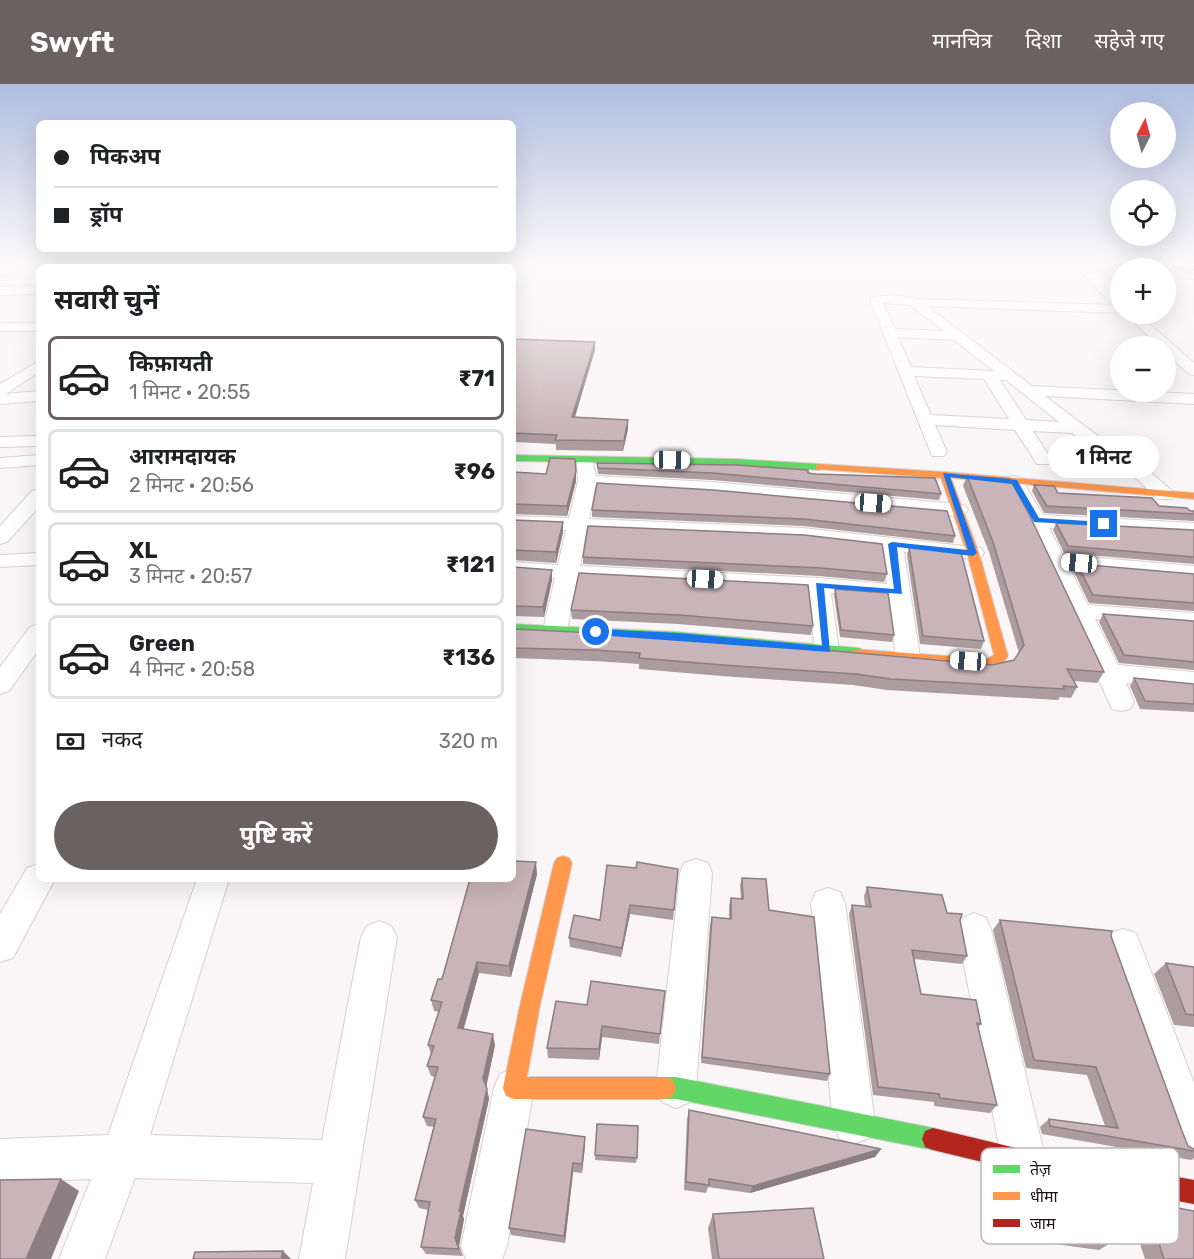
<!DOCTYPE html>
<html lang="hi">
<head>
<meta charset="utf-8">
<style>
	:root { --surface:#fff; --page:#f2f2f2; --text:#202124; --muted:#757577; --line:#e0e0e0; --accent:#6b6062 }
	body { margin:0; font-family:Rubik,"Noto Sans Devanagari",sans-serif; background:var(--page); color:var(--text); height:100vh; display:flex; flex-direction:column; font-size:22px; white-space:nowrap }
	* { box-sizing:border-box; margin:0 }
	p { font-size:20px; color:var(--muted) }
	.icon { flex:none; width:33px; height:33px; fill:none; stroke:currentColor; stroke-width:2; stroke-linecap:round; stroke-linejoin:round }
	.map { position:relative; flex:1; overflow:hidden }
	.sheet { position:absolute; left:36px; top:180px; width:480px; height:618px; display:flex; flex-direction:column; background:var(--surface); border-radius:9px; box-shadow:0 6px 24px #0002 }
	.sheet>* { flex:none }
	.guide { position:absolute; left:36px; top:36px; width:480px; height:132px; border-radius:9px; box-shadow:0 6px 24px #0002; display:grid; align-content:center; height:132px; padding:0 18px; background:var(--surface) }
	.needle { width:39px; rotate:6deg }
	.tools { position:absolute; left:1110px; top:18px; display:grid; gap:12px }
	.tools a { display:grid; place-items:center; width:66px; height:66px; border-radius:50%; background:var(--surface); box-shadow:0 6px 24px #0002; font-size:30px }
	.end { position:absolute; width:27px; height:27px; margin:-14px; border:8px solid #1a73e8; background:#fff; box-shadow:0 0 0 3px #fff }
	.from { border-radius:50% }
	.bubble { position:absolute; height:42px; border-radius:21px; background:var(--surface); box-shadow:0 6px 24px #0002; font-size:20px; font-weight:700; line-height:42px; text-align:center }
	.car { position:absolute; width:18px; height:36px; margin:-18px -9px; border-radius:8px; box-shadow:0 0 4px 2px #0007; background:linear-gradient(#fff 24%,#345 0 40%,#fff 0 76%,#345 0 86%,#fff 0) }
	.guide b { display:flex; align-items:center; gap:21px; height:57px; font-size:22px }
	.guide b+b { border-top:2px solid var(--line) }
	.guide i { width:15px; height:15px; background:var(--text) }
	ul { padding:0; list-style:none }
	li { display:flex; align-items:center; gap:18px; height:84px; margin:0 12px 9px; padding:0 6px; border:3px solid var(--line); border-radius:9px }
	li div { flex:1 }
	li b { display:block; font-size:22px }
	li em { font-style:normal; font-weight:700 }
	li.current { border-color:var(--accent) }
	li>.icon { width:54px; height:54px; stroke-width:1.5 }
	h2 { padding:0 18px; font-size:27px; line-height:72px }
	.pay { display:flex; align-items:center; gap:15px; height:66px; padding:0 18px; font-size:22px }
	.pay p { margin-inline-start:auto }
	.primary-button { display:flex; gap:12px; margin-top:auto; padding:12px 18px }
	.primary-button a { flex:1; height:69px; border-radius:36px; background:var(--accent); color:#fff; font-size:24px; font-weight:700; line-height:69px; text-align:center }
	header { display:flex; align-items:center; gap:36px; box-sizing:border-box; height:84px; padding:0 30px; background:var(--accent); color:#fff }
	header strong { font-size:28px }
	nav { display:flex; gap:33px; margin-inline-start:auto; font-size:21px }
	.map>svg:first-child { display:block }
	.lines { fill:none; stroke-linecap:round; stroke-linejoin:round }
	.street-casing { stroke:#d9cfd1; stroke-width:2 }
	.fast-casing { stroke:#d9cfd1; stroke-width:2 }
	.slow-casing { stroke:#d9cfd1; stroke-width:2 }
	.jam-casing { stroke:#d9cfd1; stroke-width:2 }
	.street { fill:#fefefe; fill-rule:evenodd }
	.fast { fill:#63d668; fill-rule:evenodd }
	.slow { fill:#ff974d; fill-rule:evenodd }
	.jam { fill:#b3261e; fill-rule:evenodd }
	.wall { fill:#ac9b9f }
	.shaded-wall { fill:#8c7e82 }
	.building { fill:#c8b4b9; stroke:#8c7e82; stroke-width:1.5 }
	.route { fill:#1a73e8 }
	.key { fill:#fff; stroke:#bcb7b8; stroke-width:1.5 }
	.key-label { font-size:16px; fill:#1e0f12 }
</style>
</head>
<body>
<header>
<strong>Swyft</strong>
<nav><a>मानचित्र</a><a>दिशा</a><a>सहेजे गए</a></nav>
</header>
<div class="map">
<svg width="1194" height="1175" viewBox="0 0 1194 1175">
	<rect width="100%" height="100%" fill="#faf5f6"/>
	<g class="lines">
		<defs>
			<path id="street" d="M10,181H23L0,193V186Z
				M1166,188L1194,189V195L1166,194Z
				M1090,189L1106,192L1120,204V229L927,222L1032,302L1194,310V320L1045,312L1102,355L1110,370L1139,378L1172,407L1175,411L1172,415H1158L1127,386L1107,382L1097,377L1089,362L1072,349L1033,347L1052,376L1049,380H1037L1015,346L935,341L947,368L944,372H932L870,216L872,213L895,211L919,215L1113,221L1084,192ZM883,219L910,221L944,247L895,245ZM898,253L954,256L994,287L911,283ZM914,292L984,295L1009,335L931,331ZM1000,296H1006L1059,338L1026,336Z
				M39,202V210L0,211V203Z
				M1125,230H1138L1194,279V291L1189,290L1166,269V262H1159Z
				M0,239H39V247H0Z
				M39,277V288L6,310L39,307V317L0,320V300Z
				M39,352V362L0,363V353Z
				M39,371V381L0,384V374Z
				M586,375L592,376L596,392L712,398L958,420L965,422L968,426L965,430L958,432L712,410L595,403L589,435L803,444L973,463L981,464L984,469L981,474L973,475L904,468L920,573L917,579L908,581L899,579L896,573L888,514L831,509L839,566L836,572L827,574L818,572L815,566L808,507L577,495L567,546L563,551L555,554L547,551L543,546L555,494L513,492V478L558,481L566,446L513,444V432L569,434L578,397L577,380L580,376ZM586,447L803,456L882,465L887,500L819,494L580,482Z
				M1014,392L1021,394L1043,431L1194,439V451L1049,444L1063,471L1194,482V496L1070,485L1088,521L1194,529V543L1095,535L1118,581L1194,588V606L1126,599L1134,618L1130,625L1121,627L1112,625L1026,437L1005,398L1007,394Z
				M39,405V423L7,458L0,460V442L32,407Z
				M39,469V481L0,483V471Z
				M39,540V565L9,607L0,610V583L30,543Z
				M696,775L708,779L712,789L696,1004L690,1018L676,1024L662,1018L656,1004L680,789L684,779Z
				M39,780V795H55L13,874L0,878V830L27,784Z
				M197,795H229L150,1051L322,1056L361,853L367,842L379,837L391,842L397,853L345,1175H299L313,1099L135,1094L105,1175H59L91,1095L0,1099V1055L108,1051Z
				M828,804L840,808L845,819L875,1039L869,1054L854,1060L839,1054L833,1039L811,819L816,808Z
				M974,829L986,834L991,845L1046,1077L1039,1092L1024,1099L1009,1092L1002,1077L957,845L962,834Z
				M1123,845L1136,849L1194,999V1075L1179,1069L1173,1054L1105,861L1110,849Z
				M514,984L528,990L534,1004L507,1162L502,1175H466L461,1162L494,1004L500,990Z"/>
			<path id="fast" d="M513,371L736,375L819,380L824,383L819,386L736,381L513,377Z
				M513,540L678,548L859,564L866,568L859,572L678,556L513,548Z
				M665,993H676L933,1044L941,1047L944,1055L941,1063L933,1066L676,1015H665L657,1012L654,1004L657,996Z"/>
			<path id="slow" d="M819,380L945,388L1194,409V415L951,394L979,469L1008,572L1002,580L987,583L859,572L852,568L854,565L987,575L994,571L967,469L941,394L816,385V381Z
				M563,772L569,774L572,779L540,921L527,993H665L673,996L676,1004L673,1012L665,1015H514L506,1012L503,1004L520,921L554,779L557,774Z"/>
			<path id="jam" d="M933,1044L1024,1066L1194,1096V1120L1024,1088L933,1066L925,1063L922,1055L925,1047Z"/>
		</defs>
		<use href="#street" class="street-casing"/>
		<use href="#fast" class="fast-casing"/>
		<use href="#slow" class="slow-casing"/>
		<use href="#jam" class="jam-casing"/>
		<use href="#street" class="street"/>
		<use href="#fast" class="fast"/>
		<use href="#slow" class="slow"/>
		<use href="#jam" class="jam"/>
	</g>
	<path class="wall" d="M1170,181H1194V187L1179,186Z
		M513,255L595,266L574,334L628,345L623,367L556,366V360L513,358Z
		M597,379L808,389L941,410L939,416L712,396L598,390Z
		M513,388L576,397L567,432L513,430Z
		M967,392L1104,588L1097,599L1074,597L1077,603L1071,614L1060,613L1058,616L887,606L853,601L722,592L639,585V580L594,577L513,574V545L992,581L1014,576L1019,569L989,468L963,402Z
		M597,399L955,452L953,459L803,442L592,433V426Z
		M1034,401L1058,409L1194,427V437L1044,429L1032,407Z
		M513,436L563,438V448L556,479L513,476Z
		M1056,439L1194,446V480L1064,469L1053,446Z
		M882,460L887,490L884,498L819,492L583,480V473Z
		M909,463L984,557L981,565L920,560L907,471Z
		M1077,480L1194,490V527L1089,519L1074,488Z
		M513,483L552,486V496L544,533L513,532Z
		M579,489L813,542L811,551L678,540L572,535L571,526Z
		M835,505L894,551L892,558L840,553L834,511Z
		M1103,530L1194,537V586L1119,579L1099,538Z
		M1134,594L1194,600V628L1140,625L1130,602Z
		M636,784L678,785L673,836L630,830L621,873L570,863L569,854L600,836Z
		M537,790L511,893L479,889L463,945L495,961L486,1002L489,1015L463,1132L464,1135L459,1162L463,1172L426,1170L421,1163L428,1126L419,1124L415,1116L434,1043L427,1042L423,1033L435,993L431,992L427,982L431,970L428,961L439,928L434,927L431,916L442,895Z
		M742,794L769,826L830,990L827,997L701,979L710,841L712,833L729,835V822L731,814L741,815L740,801Z
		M867,803L947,829L960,836L967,872L962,880L914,875L921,910L981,940L978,944L997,1021L990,1029L934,1022V1018L873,1011L849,830L852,821L865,822L864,812Z
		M1000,836L1111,852L1182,1047L1188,1062L1194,1065V1074L1191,1076L1042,1050L1040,1043L1049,1035L1105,1042L1087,991L1026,984L993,846Z
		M1166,879L1194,883V943L1174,941L1154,890Z
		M665,907L659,960L602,953L599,976L548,974L547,964L587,921Z
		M689,1026L881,1065L875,1073L750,1109L708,1103L706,1109L684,1106L687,1035Z
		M597,1040L637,1074L636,1079L595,1076Z
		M585,1053V1062L582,1089L573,1088L565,1159L511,1151L509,1144Z
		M1048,1100L1114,1157L1099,1166L1048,1159L1036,1109Z
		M1145,1118L1194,1175H1145L1129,1127Z
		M713,1130L824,1175H712L708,1144Z"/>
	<path class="shaded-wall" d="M595,258V266L572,343V333Z
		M628,336V345L623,367L624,357Z
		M576,387V397L567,432V422Z
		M563,438V448L556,479V468Z
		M552,486V496L544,533L543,523Z
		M536,778L537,790L511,893L509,882Z
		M630,821V830L621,873L622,864Z
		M477,878L479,889L461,955L458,944Z
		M602,942V953L599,976V965Z
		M493,950L495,961L486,1004L483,994Z
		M487,1005L489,1015L463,1132L464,1135L459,1162L463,1172L455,1154L459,1127Z
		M585,1053V1062L582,1089V1080Z
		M881,1065L875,1073L750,1109L753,1102Z
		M573,1079V1088L565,1159L564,1152Z
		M61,1095L79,1107L51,1175H26Z
		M283,1167L291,1175H281Z"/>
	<path class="building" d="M513,255L595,258L572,333L628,336L624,357L555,356L557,351L513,349Z
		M550,374L575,375L576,387L567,422L513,420V388L546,390Z
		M597,379L737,381L808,386V389L816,390L935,394L941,410L713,389L598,384Z
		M967,392L1010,395L1028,428L1104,588L1067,585L1077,603L1063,602L1064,605L891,595L856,590L723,581L639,574L640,569L594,566L513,564V545L679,553L992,581L1014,576L1024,561L993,458Z
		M597,399L713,406L947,427L955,452L804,435L592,426Z
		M1034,401L1054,402L1058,409L1152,414L1159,422L1187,424L1190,427H1194V430L1047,422Z
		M513,436L563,438L556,468L513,466Z
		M1056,439L1194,446V473L1068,462Z
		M588,442L804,451L882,460L887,490L821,484L583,473Z
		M909,463L961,468L984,557L923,552Z
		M1077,480L1194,490V519L1093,511Z
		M513,483L552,486L543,523L513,522Z
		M579,489L808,501L813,542L679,531L571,526Z
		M835,505L888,509L894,551L841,546Z
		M1103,530L1194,537V578L1124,571Z
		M1134,594L1194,600V620L1145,617Z
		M513,777L536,778L509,882L477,878L458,944L493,950L483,994L487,1005L459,1127H461L455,1154L459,1165L421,1163L430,1118L415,1116L436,1035L423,1033L438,983L427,982L434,962L428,961L442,918L431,916L438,895H442L470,795H513Z
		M637,778L678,785L674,826L630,821L622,864L569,854L574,831L600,836L607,781L636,784Z
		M742,794L766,795L769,826L814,833L830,990L702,973L712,833L731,835V814L743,815Z
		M867,803L942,811L947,829L962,830L960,836L967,872L912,866L921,910L976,916L981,940L977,939L997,1021L940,1014L939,1010L878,1003L852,821L871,823Z
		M1000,836L1112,847L1111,852L1182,1047L1188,1062L1194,1065V1067L1050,1042L1049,1035L1118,1044L1096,983L1034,976Z
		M1166,879L1194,883V931L1186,930Z
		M591,897L665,907L660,950L602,942L599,965L547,964L556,917L587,921Z
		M689,1026L881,1065L753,1102L709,1095V1101L686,1098Z
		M597,1040L638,1042L637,1074L595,1071Z
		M526,1045L585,1053L582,1080L573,1079L564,1152L509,1144Z
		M61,1095L26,1175H0V1096Z
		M1145,1118L1194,1127V1175H1164Z
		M813,1124L824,1175H719L713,1130Z
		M283,1167L281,1175H193L195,1168Z"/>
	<linearGradient id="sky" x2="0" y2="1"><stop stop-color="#aebde0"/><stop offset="0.52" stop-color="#fdfafb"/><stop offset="1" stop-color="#fdfafb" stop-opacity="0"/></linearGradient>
	<rect width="1194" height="345" fill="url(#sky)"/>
	<path class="route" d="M943,389L1017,396L1039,434L1104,438L1108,440L1104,442L1034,438L1012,400L950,393L977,469L973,472L897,463L902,510L824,504L830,568L596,551L591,548L596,545L678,549L822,562L816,499L894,505L888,460L892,458L968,466Z"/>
	<rect x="981" y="1064" width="198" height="96" rx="9" class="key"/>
	<rect x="993" y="1081" width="27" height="8" fill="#63d668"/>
	<rect x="993" y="1108" width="27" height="8" fill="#ff974d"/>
	<rect x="993" y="1135" width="27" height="8" fill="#b3261e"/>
	<g class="key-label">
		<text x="1030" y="1091">तेज़</text>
		<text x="1030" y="1118">धीमा</text>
		<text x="1030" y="1145">जाम</text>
	</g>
</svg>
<div class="tools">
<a><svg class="needle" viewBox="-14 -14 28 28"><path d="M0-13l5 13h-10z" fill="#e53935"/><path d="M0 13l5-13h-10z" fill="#757577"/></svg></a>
<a><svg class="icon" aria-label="locate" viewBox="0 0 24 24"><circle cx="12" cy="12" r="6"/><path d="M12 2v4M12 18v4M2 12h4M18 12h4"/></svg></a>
<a>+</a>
<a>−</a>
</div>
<i class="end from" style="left:596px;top:548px"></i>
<i class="end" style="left:1104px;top:440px"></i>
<div class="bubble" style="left:1048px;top:352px;width:111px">1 मिनट</div>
<i class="car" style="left:672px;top:376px;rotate:91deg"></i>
<i class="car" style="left:873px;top:419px;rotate:94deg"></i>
<i class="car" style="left:1079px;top:479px;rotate:275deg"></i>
<i class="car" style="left:705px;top:495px;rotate:93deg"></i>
<i class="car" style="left:968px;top:577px;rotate:274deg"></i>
<div class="guide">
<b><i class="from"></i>पिकअप</b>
<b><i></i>ड्रॉप</b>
</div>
<section class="sheet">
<h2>सवारी चुनें</h2>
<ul>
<li class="current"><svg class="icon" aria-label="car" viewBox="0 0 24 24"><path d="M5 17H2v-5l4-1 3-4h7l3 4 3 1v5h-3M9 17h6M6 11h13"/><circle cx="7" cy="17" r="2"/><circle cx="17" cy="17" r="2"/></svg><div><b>किफ़ायती</b><p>1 मिनट · 20:55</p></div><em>₹71</em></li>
<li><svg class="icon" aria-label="car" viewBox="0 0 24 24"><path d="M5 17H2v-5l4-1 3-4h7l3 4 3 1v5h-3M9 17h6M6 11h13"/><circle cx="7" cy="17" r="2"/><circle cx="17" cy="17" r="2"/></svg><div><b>आरामदायक</b><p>2 मिनट · 20:56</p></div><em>₹96</em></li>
<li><svg class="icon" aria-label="car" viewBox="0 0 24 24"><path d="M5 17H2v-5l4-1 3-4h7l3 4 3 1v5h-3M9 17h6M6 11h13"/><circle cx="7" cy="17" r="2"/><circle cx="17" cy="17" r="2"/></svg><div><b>XL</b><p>3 मिनट · 20:57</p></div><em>₹121</em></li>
<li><svg class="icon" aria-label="car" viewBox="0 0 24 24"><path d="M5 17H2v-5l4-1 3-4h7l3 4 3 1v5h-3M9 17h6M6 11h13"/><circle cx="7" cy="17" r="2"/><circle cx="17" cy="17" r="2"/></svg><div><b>Green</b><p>4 मिनट · 20:58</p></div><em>₹136</em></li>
</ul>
<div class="pay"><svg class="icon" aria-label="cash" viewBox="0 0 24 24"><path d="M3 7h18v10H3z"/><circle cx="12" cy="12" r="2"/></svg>नकद<p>320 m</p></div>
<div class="primary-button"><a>पुष्टि करें</a></div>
</section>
</div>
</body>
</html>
